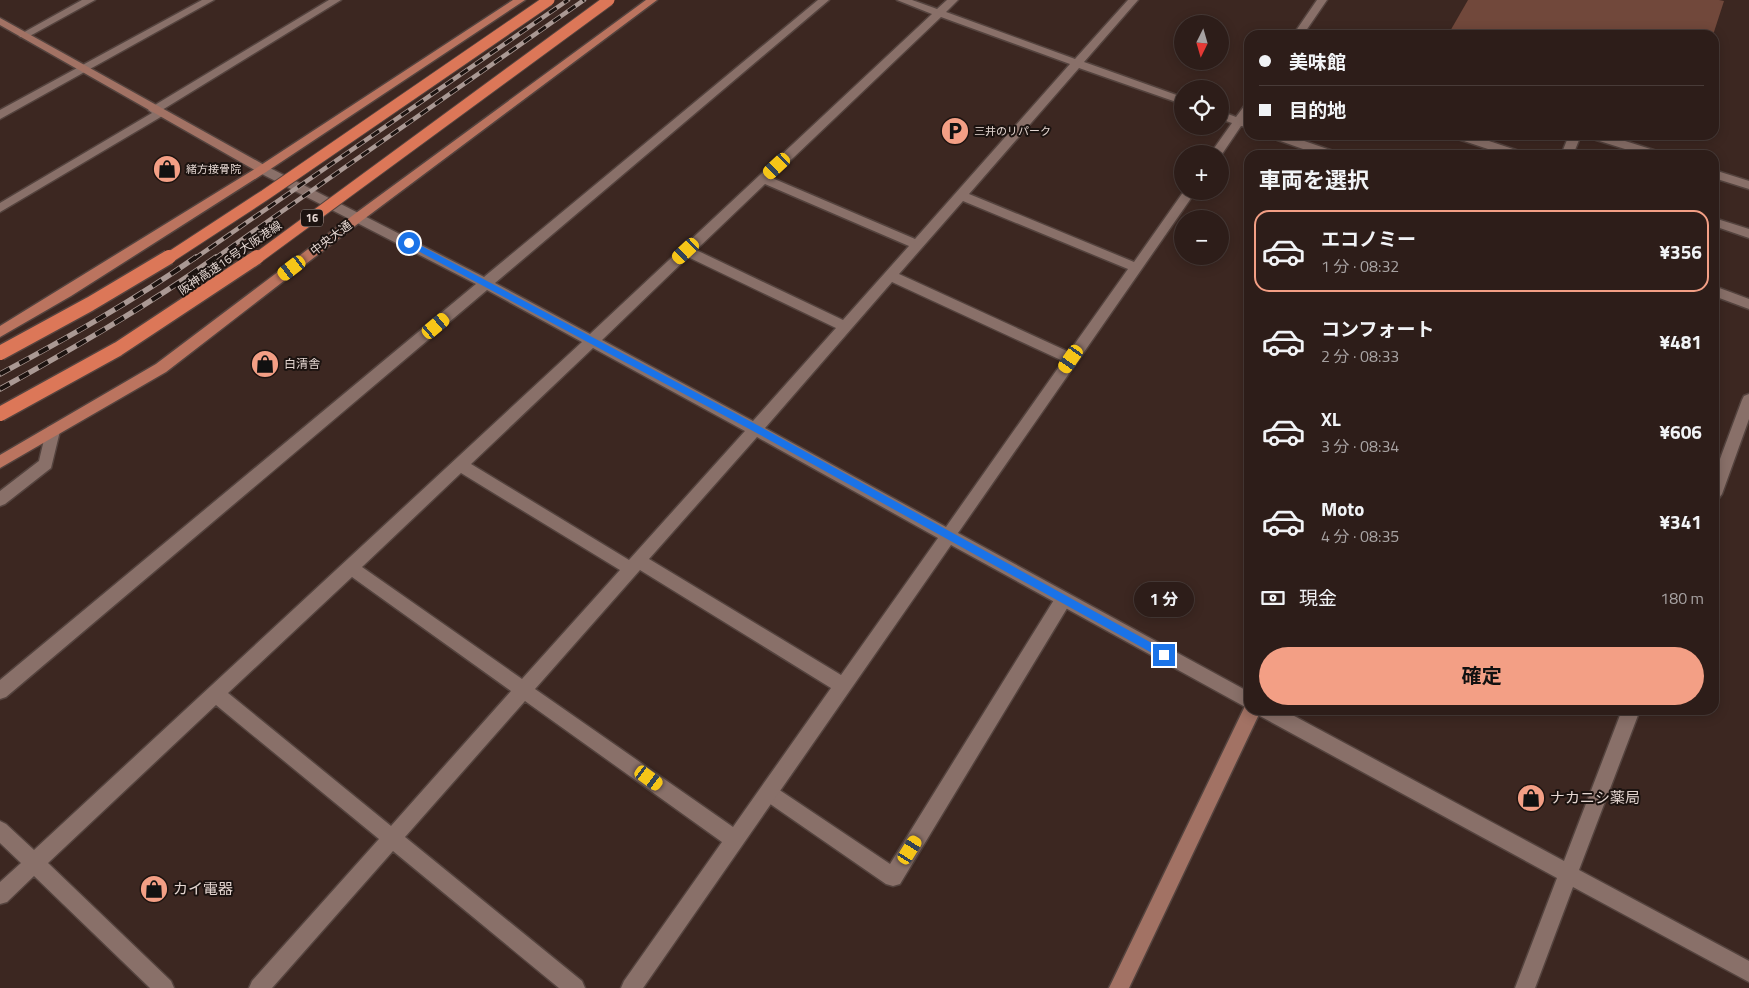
<!DOCTYPE html>
<html lang="ja">
<head>
<meta charset="utf-8">
<style>
	:root { --surface:#2d1d19; --page:#352622; --text:#f1f3f6; --muted:#a7a2a2; --line:#483b38; --accent:#f39f85 }
	body { margin:0; font-family:"Titillium Web","Noto Sans JP",sans-serif; background:var(--page); color:var(--text); height:100vh; display:flex; flex-direction:column; font-size:19px; white-space:nowrap }
	* { box-sizing:border-box; margin:0 }
	p { font-size:16px; color:var(--muted) }
	.icon { flex:none; width:28px; height:28px; fill:none; stroke:currentColor; stroke-width:2; stroke-linecap:round; stroke-linejoin:round }
	.map { position:relative; flex:1; overflow:hidden }
	.panel { position:absolute; left:1244px; top:150px; width:475px; height:565px; display:flex; flex-direction:column; background:var(--surface); border-radius:15px; box-shadow:0 2px 12px #0003,0 0 0 1px var(--line) }
	.panel>* { flex:none }
	.banner { position:absolute; left:1244px; top:30px; width:475px; height:110px; border-radius:15px; box-shadow:0 2px 12px #0003,0 0 0 1px var(--line); display:grid; align-content:center; height:110px; padding:0 15px; background:var(--surface) }
	.needle { width:32px; rotate:185deg }
	.buttons { position:absolute; left:1174px; top:15px; display:grid; gap:10px }
	.buttons a { display:grid; place-items:center; width:55px; height:55px; border-radius:50%; background:var(--surface); box-shadow:0 2px 12px #0003,0 0 0 1px var(--line); font-size:25px }
	.end { position:absolute; width:22px; height:22px; margin:-11px; border:6px solid #1a73e8; background:#fff; box-shadow:0 0 0 2px #fff }
	.from { border-radius:50% }
	.bubble { position:absolute; height:35px; border-radius:18px; background:var(--surface); box-shadow:0 2px 12px #0003,0 0 0 1px var(--line); font-size:16px; font-weight:700; line-height:35px; text-align:center }
	.car { position:absolute; width:15px; height:30px; margin:-15px -8px; border-radius:6px; box-shadow:0 0 4px 1px #0007; background:linear-gradient(#f5c518 24%,#345 0 40%,#f5c518 0 76%,#345 0 86%,#f5c518 0) }
	.banner b { display:flex; align-items:center; gap:18px; height:48px; font-size:19px }
	.banner b+b { border-top:1px solid var(--line) }
	.banner i { width:12px; height:12px; background:var(--text) }
	ul { padding:0; list-style:none }
	li { display:flex; align-items:center; gap:15px; height:82px; margin:0 10px 8px; padding:0 5px; border:2px solid transparent; border-radius:15px }
	li div { flex:1 }
	li b { display:block; font-size:19px }
	li em { font-style:normal; font-weight:700 }
	li.selected { border-color:var(--accent) }
	li>.icon { width:45px; height:45px; stroke-width:1.5 }
	h2 { padding:0 15px; font-size:22px; line-height:60px }
	.pay { display:flex; align-items:center; gap:12px; height:55px; padding:0 15px; font-size:19px }
	.pay p { margin-inline-start:auto }
	.action { display:flex; gap:10px; margin-top:auto; padding:10px 15px }
	.action a { flex:1; height:58px; border-radius:30px; background:var(--accent); color:#111; font-size:20px; font-weight:700; line-height:58px; text-align:center }
	.map>svg:first-child { display:block }
	.green { fill:#71483b }
	.lines { fill:none; stroke-linecap:round; stroke-linejoin:round }
	.lane-casing { stroke:#54433e; stroke-width:3 }
	.street-casing { stroke:#54433e; stroke-width:3 }
	.secondary-casing { stroke:#54433e; stroke-width:3 }
	.primary-casing { stroke:#54433e; stroke-width:3 }
	.lane { fill:#897069; fill-rule:evenodd }
	.street { fill:#897069; fill-rule:evenodd }
	.secondary { fill:#a27264; fill-rule:evenodd }
	.primary { fill:#bb745f; fill-rule:evenodd }
	.rail-far1-casing { stroke:#aa9994; stroke-width:4.5 }
	.rail-casing { stroke:#aa9994; stroke-width:5.5 }
	.rail-far1 { stroke:#1c1310; stroke-width:3; stroke-dasharray:9; stroke-linecap:butt }
	.rail { stroke:#1c1310; stroke-width:4; stroke-dasharray:11; stroke-linecap:butt }
	.highway-bridge-far1-casing { stroke:#54433e; stroke-width:13; stroke-linecap:butt }
	.highway-bridge-casing { stroke:#54433e; stroke-width:17; stroke-linecap:butt }
	.highway-bridge-far1 { stroke:#dc7758; stroke-width:11 }
	.highway-bridge { stroke:#dc7758; stroke-width:14 }
	.route { fill:#1a73e8 }
	.labels { text-anchor:middle; stroke-width:4; stroke-linejoin:round; paint-order:stroke }
	.far-poi-label { font-size:11px; fill:#e4d6d1; stroke:#1c1310; text-anchor:start }
	.shield { fill:#1c1310; stroke:#a89c97; stroke-width:1 }
	.shield-label { font-size:11px; font-weight:bold; fill:#e4d6d1 }
	.street-label { font-size:12px; fill:#e4d6d1; stroke:#1c1310 }
	.poi-label { font-size:12px; fill:#e4d6d1; stroke:#1c1310; text-anchor:start }
	.near-poi-label { font-size:15px; fill:#e4d6d1; stroke:#1c1310; text-anchor:start }
</style>
</head>
<body>
<div class="map">
<svg width="1749" height="988" viewBox="0 0 1749 988">
	<rect width="100%" height="100%" fill="#3c2721"/>
	<path class="green" d="M1468,0H1719L1724,1L1713,35H1456L1449,33Z"/>
	<g class="lines">
		<defs>
			<path id="lane" d="M1063,593L1069,595L1071,600L1069,605L900,884L893,886L886,884L763,799L760,793L763,787L769,784L775,787L890,864L1057,595Z"/>
			<path id="street" d="M82,0H95L28,37H20L19,35Z
				M202,0H214L0,119V110Z
				M329,0H341L162,110L166,113L164,115L0,212V203L152,113L148,110L150,108Z
				M818,0H829L495,283L590,334L932,14L897,0H912L937,9L947,0H958L946,12L1075,59L1128,0H1138L1084,62L1182,97V104L1079,68L969,194L1134,262L1184,191H1196L958,533L1249,692V709L951,545L643,988H621L624,981L722,842L525,701L405,837L582,981L585,988H559L393,851L272,988H249L252,981L379,839L216,705L48,863L171,981L174,988H150L34,876L7,902L0,904V882L21,863L0,843V821L6,824L34,850L582,342L487,290L6,697L0,699V680L476,284L258,172L256,169L258,166H266L484,277ZM941,17L1070,64L915,239L772,178ZM765,184L909,246L843,320L696,250ZM963,201L1128,269L1069,352L899,274ZM688,257L836,328L753,421L602,340ZM892,282L1063,361L946,527L765,428ZM593,348L745,431L629,560L471,464ZM757,437L938,538L841,675L649,559ZM461,473L620,570L522,679L362,567ZM640,570L831,688L733,827L535,689ZM352,577L511,691L391,826L228,693Z
				M1317,0H1327L1303,35H1293Z
				M1249,104V115L1246,120L1249,121V127L1241,126L1220,157V154H1210L1232,123L1220,119V111L1236,117L1245,105Z
				M1270,135H1287L1336,152L1338,155H1320L1272,138Z
				M1453,135H1471L1522,152L1524,155H1506L1455,138Z
				M1569,135H1581L1573,155H1561Z
				M1588,135H1606L1660,152L1662,155H1644L1590,138Z
				M1714,170L1749,181V189L1714,178Z
				M1714,218L1749,229V238L1714,226Z
				M1714,286L1749,299V309L1714,296Z
				M1749,394V419L1722,494L1719,498L1714,500V475L1742,400L1744,396Z
				M53,425L58,427L60,431L51,468L5,504L0,506V491L39,461L46,431L48,427Z
				M1257,710H1283L1564,861L1622,710H1640L1579,870L1749,961V982L1573,887L1535,988H1515L1557,878L1260,716Z"/>
			<path id="secondary" d="M0,18L266,166L268,169L266,172H258L0,25Z
				M1249,703V710H1261L1129,988H1109L1246,704Z"/>
			<path id="primary" d="M513,0H525L266,172L71,296L0,337V326L258,167Z
				M646,0H657L364,219L166,372L0,468V455L156,364L356,213Z"/>
		</defs>
		<use href="#lane" class="lane-casing"/>
		<use href="#street" class="street-casing"/>
		<use href="#secondary" class="secondary-casing"/>
		<use href="#primary" class="primary-casing"/>
		<use href="#lane" class="lane"/>
		<use href="#street" class="street"/>
		<use href="#secondary" class="secondary"/>
		<use href="#primary" class="primary"/>
		<defs>
			<path id="rail-far1" d="M194,259L568,0
				M214,259L584,0"/>
			<path id="rail" d="M0,374C67,338 133,301 196,257
				M0,389C74,348 147,306 216,257"/>
		</defs>
		<use href="#rail-far1" class="rail-far1-casing"/>
		<use href="#rail" class="rail-casing"/>
		<use href="#rail-far1" class="rail-far1"/>
		<use href="#rail" class="rail"/>
		<defs>
			<path id="highway-bridge-far1" d="M167,259L265,195L549,0
				M256,259L609,0"/>
			<path id="highway-bridge" d="M0,353L90,304L169,257
				M0,414L118,349L257,257"/>
		</defs>
		<use href="#highway-bridge-far1" class="highway-bridge-far1-casing"/>
		<use href="#highway-bridge" class="highway-bridge-casing"/>
		<use href="#highway-bridge-far1" class="highway-bridge-far1"/>
		<use href="#highway-bridge" class="highway-bridge"/>
	</g>
	<path class="route" d="M407,241H412L759,426L1168,652V658H1161L753,431L407,245Z"/>
	<defs>
		<symbol id="parking-disc" viewBox="-11 -11 22 22"><circle r="9.5" fill="#f39f85" stroke="#1c1310"/><path d="M-3.5-5.5H1a3.5 3.5 0 0 1 0 7H-1V5.5H-3.5ZM-1-3.4V-.6H.8a1.4 1.4 0 0 0 0-2.8Z" fill="#111"/></symbol>
		<symbol id="shop-disc" viewBox="-11 -11 22 22"><circle r="9.5" fill="#f39f85" stroke="#1c1310"/><path d="M-5-2.5h2.3a2.7 3.5 0 0 1 5.4 0H5L5.5 6h-11ZM-1.5-2.5h3a1.5 2.3 0 0 0-3 0Z" fill="#111"/></symbol>
	</defs>
	<g fill-rule="evenodd">
		<use href="#parking-disc" x="939" y="115" width="32" height="32"/>
		<use href="#shop-disc" x="151" y="153" width="32" height="32"/>
		<use href="#shop-disc" x="249" y="348" width="32" height="32"/>
		<use href="#shop-disc" x="1515" y="782" width="32" height="32"/>
		<use href="#shop-disc" x="138" y="873" width="32" height="32"/>
	</g>
	<g class="labels">
		<g class="far-poi-label">
			<text x="974" y="135">三井のリパーク</text>
			<text x="186" y="173">緒方接骨院</text>
		</g>
		<rect class="shield" x="301" y="209.5" width="22" height="17" rx="4"/>
		<g class="shield-label">
			<text x="312" y="222">16</text>
		</g>
		<g class="street-label">
			<text transform="translate(331 238) rotate(-37)" y="4">中央大通</text>
			<text transform="translate(230 258) rotate(-34)" y="4">阪神高速16号大阪港線</text>
		</g>
		<g class="poi-label">
			<text x="284" y="368">白清舎</text>
		</g>
		<g class="near-poi-label">
			<text x="1550" y="803">ナカニシ薬局</text>
			<text x="173" y="894">カイ電器</text>
		</g>
	</g>
</svg>
<div class="buttons">
<a><svg class="needle" viewBox="-14 -14 28 28"><path d="M0-13l5 13h-10z" fill="#e53935"/><path d="M0 13l5-13h-10z" fill="#a7a2a2"/></svg></a>
<a><svg class="icon" aria-label="locate" viewBox="0 0 24 24"><circle cx="12" cy="12" r="6"/><path d="M12 2v4M12 18v4M2 12h4M18 12h4"/></svg></a>
<a>+</a>
<a>−</a>
</div>
<i class="end from" style="left:409px;top:243px"></i>
<i class="end" style="left:1164px;top:655px"></i>
<div class="bubble" style="left:1134px;top:582px;width:60px">1 分</div>
<i class="car" style="left:777px;top:166px;rotate:227deg"></i>
<i class="car" style="left:686px;top:251px;rotate:227deg"></i>
<i class="car" style="left:292px;top:268px;rotate:233deg"></i>
<i class="car" style="left:436px;top:326px;rotate:50deg"></i>
<i class="car" style="left:1071px;top:359px;rotate:215deg"></i>
<i class="car" style="left:649px;top:778px;rotate:126deg"></i>
<i class="car" style="left:910px;top:850px;rotate:32deg"></i>
<div class="banner">
<b><i class="from"></i>美味館</b>
<b><i></i>目的地</b>
</div>
<section class="panel">
<h2>車両を選択</h2>
<ul>
<li class="selected"><svg class="icon" aria-label="car" viewBox="0 0 24 24"><path d="M5 17H2v-5l4-1 3-4h7l3 4 3 1v5h-3M9 17h6M6 11h13"/><circle cx="7" cy="17" r="2"/><circle cx="17" cy="17" r="2"/></svg><div><b>エコノミー</b><p>1 分 · 08:32</p></div><em>¥356</em></li>
<li><svg class="icon" aria-label="car" viewBox="0 0 24 24"><path d="M5 17H2v-5l4-1 3-4h7l3 4 3 1v5h-3M9 17h6M6 11h13"/><circle cx="7" cy="17" r="2"/><circle cx="17" cy="17" r="2"/></svg><div><b>コンフォート</b><p>2 分 · 08:33</p></div><em>¥481</em></li>
<li><svg class="icon" aria-label="car" viewBox="0 0 24 24"><path d="M5 17H2v-5l4-1 3-4h7l3 4 3 1v5h-3M9 17h6M6 11h13"/><circle cx="7" cy="17" r="2"/><circle cx="17" cy="17" r="2"/></svg><div><b>XL</b><p>3 分 · 08:34</p></div><em>¥606</em></li>
<li><svg class="icon" aria-label="car" viewBox="0 0 24 24"><path d="M5 17H2v-5l4-1 3-4h7l3 4 3 1v5h-3M9 17h6M6 11h13"/><circle cx="7" cy="17" r="2"/><circle cx="17" cy="17" r="2"/></svg><div><b>Moto</b><p>4 分 · 08:35</p></div><em>¥341</em></li>
</ul>
<div class="pay"><svg class="icon" aria-label="cash" viewBox="0 0 24 24"><path d="M3 7h18v10H3z"/><circle cx="12" cy="12" r="2"/></svg>現金<p>180 m</p></div>
<div class="action"><a>確定</a></div>
</section>
</div>
</body>
</html>
